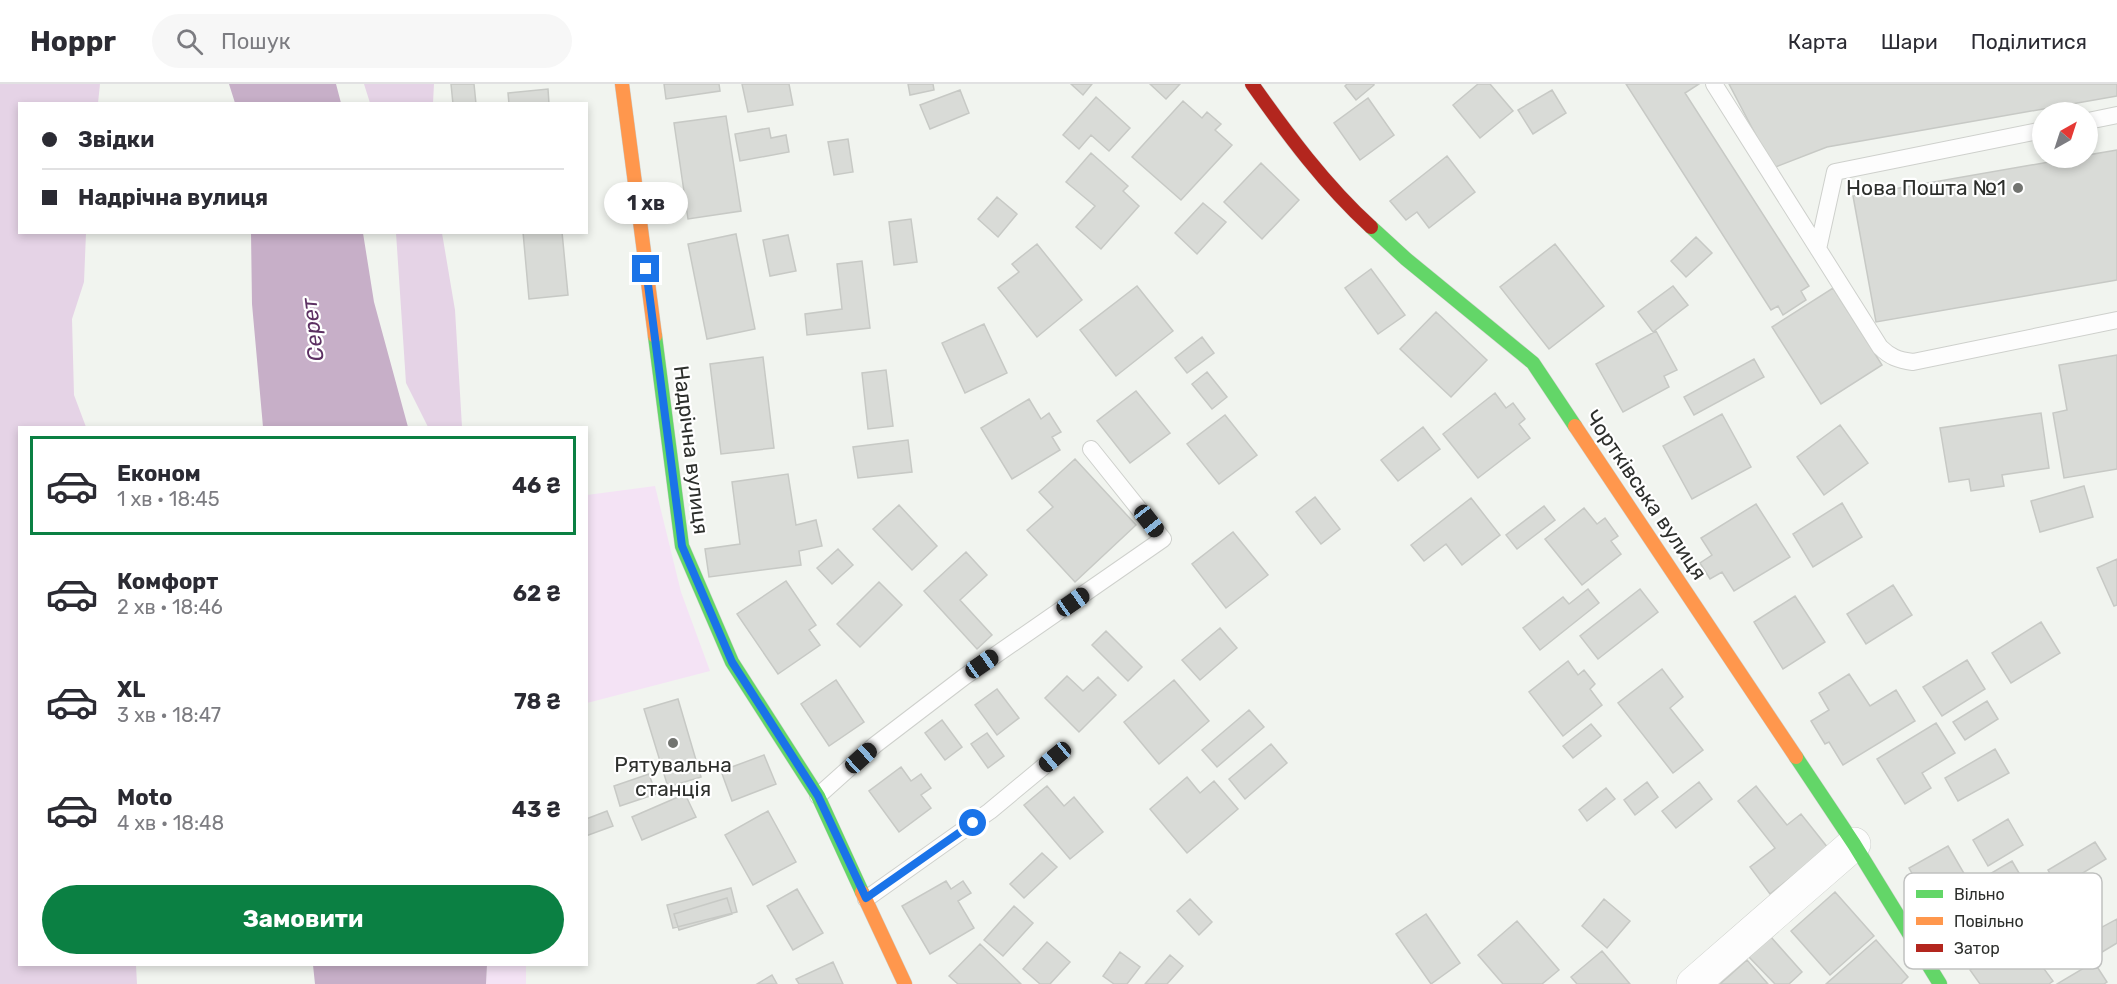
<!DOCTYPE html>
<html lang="uk">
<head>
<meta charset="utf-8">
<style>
	:root { --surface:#fff; --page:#f7f7f7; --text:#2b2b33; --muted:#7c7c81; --line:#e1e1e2; --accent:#0b8043 }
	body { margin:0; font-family:Rubik,sans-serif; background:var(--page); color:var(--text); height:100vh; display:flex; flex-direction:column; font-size:22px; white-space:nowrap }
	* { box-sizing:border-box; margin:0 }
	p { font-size:20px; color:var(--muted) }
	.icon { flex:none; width:33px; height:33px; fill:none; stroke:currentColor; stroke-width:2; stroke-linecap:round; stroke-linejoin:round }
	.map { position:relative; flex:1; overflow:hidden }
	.panel { position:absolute; left:18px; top:342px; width:570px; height:540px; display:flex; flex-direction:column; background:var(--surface); border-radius:0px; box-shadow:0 3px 9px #0003 }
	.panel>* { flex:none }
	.hud { position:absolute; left:18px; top:18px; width:570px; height:132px; border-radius:0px; box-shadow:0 3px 9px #0003; display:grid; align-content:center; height:132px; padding:0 24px; background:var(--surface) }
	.needle { width:39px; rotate:39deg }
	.controls { position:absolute; left:2032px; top:18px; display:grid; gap:12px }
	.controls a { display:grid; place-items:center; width:66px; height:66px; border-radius:50%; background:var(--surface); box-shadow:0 3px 9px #0003; font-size:30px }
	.end { position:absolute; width:27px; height:27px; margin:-14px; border:8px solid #1a73e8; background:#fff; box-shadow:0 0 0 3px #fff }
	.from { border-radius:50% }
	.bubble { position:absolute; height:42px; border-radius:21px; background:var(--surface); box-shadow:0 3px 9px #0003; font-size:20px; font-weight:700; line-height:42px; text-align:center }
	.car { position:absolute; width:18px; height:36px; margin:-18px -9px; border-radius:8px; box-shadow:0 0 4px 2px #0007; background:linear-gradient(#222 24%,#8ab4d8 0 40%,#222 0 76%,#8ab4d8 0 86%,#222 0) }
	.hud b { display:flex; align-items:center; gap:21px; height:57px; font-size:22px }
	.hud b+b { border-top:2px solid var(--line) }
	.hud i { width:15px; height:15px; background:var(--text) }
	ul { padding:10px 0 0; list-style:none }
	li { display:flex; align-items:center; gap:18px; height:99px; margin:0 12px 9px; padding:0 12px; border:3px solid transparent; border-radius:0px }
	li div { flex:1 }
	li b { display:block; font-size:22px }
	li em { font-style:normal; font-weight:700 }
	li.on { border-color:var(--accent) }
	li>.icon { width:54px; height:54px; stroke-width:1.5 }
	.action { display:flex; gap:12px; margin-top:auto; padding:12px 24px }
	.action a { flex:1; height:69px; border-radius:36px; background:var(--accent); color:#fff; font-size:24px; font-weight:700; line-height:69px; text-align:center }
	header { display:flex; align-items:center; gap:36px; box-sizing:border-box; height:84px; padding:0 30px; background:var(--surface); border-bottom:2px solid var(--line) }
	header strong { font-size:28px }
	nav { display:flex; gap:33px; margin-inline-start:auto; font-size:21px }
	.search { width:420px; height:54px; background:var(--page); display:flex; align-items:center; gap:15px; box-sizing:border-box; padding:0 21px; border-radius:33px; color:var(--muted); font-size:22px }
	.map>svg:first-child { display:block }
	.green { fill:#f4e3f5 }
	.forest { fill:#e5d3e6 }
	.water { fill:#c7afc8 }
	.building { fill:#d9dbd7; stroke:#c7c9c5; stroke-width:1.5 }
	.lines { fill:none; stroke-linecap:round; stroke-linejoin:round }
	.lane-casing { stroke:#ced0cc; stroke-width:18 }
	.street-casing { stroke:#ced0cc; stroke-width:34 }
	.fast-casing { stroke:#ced0cc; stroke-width:15 }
	.slow-casing { stroke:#ced0cc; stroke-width:15 }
	.jam-casing { stroke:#ced0cc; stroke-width:15 }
	.lane { stroke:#fdfdfd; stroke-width:16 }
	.street { stroke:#fdfdfd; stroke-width:33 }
	.fast { stroke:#63d668; stroke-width:14 }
	.slow { stroke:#ff974d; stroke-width:14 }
	.jam { stroke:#b3261e; stroke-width:14 }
	.route { stroke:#1a73e8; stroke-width:8 }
	.poi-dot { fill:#727470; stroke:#fff; stroke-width:2 }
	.labels { text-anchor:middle; stroke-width:4.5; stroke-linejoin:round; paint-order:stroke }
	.poi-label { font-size:21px; fill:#2d2f2c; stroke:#fff; text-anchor:end }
	.street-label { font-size:21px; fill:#2d2f2c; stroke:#fff }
	.water-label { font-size:22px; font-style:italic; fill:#5c3062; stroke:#fff }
	.key { fill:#fff; stroke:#c0c1c0; stroke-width:1.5 }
	.key-label { font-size:16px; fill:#2d2f2c }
</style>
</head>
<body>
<header>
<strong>Hoppr</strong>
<div class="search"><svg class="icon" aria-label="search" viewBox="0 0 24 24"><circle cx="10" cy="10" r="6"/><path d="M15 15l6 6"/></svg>Пошук</div>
<nav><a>Карта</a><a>Шари</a><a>Поділитися</a></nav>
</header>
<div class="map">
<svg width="2117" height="900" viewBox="0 0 2117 900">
	<rect width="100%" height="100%" fill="#f1f4ef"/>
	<path class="green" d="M655,402L681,508L710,587L587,619V411Z
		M487,881H526V900H486Z"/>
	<path class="forest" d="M0,0H100L98,19L20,20V148L86,149L84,198L72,235L74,311L86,343L20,344V880L136,881L137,900H0Z
		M364,0H434L433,19H370Z
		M396,149H442L455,226L462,343H428L406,299Z"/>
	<path class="water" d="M229,0H336L341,19H235Z
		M251,149H363L374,218L408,343H263L252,220Z
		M313,881V880L487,881L486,900H315Z"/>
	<path class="building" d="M451,0H474L476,20H453Z
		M664,0H719L720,7L666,15Z
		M742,0H789L793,21L748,28Z
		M908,0H933L934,6L910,11Z
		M1071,0H1092L1083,11Z
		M1150,0H1180L1166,15Z
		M1347,0H1374V1L1356,16L1345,2Z
		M1478,0H1490L1513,27L1480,54L1453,21Z
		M1626,0H1699L1685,9L1809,202L1801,207L1806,216L1783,231L1778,222L1771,226Z
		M1729,0H2117V12L1827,63L1773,84Z
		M548,5L549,20H509L508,9Z
		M960,6L969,29L930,45L920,21Z
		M1552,6L1566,29L1533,50L1518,26Z
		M1096,13L1130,44L1109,67L1091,51L1079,65L1063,51Z
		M1368,14L1394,51L1360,76L1334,39Z
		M1183,17L1202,34L1207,28L1221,40L1215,46L1232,61L1181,116L1132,73Z
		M726,32L741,127L688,135L674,39Z
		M769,44L771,54L786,51L789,68L740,77L735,50Z
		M848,55L853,88L834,91L828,58Z
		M2117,66V196L1876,238L1853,112L2072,74H2088V71Z
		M1091,69L1128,102L1123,107L1139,122L1101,165L1076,143L1095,122L1066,98Z
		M1447,72L1475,108L1429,144L1417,128L1406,136L1390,117Z
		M1261,79L1299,116L1262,155L1224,118Z
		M997,113L1017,130L998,153L978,135Z
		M1203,119L1226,138L1197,170L1175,149Z
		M911,135L917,178L894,181L889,138Z
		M523,148H562L568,211L529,215Z
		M736,150L755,245L707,255L688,160Z
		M788,151L796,187L770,192L763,156Z
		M1696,153L1712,169L1686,193L1671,177Z
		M1037,160L1082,216L1037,253L998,204L1019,188L1012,180Z
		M1555,160L1604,222L1549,265L1500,203Z
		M862,177L870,244L807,251L805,230L842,225L837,180Z
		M1371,185L1405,231L1378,250L1345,204Z
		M1137,202L1173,247L1116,292L1080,246Z
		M1673,202L1688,221L1653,248L1638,228Z
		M1833,204L1882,281L1821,320L1772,243Z
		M1436,228L1487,276L1451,313L1400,265Z
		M984,240L1007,289L965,309L942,259Z
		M1656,247L1677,286L1664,292L1669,303L1623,328L1596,280Z
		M1202,253L1214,269L1187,289L1175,274Z
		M2117,271V385L2064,394L2053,329L2067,326L2059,281Z
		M763,273L774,364L721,370L710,280Z
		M1754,275L1764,293L1694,331L1684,313Z
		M886,286L893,342L868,345L862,289Z
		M1207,288L1227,313L1212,325L1192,300Z
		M1136,307L1170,349L1130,379L1097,337Z
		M1495,309L1506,324L1513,319L1525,335L1519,340L1530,354L1478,394L1443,350Z
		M1029,315L1041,335L1049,329L1061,348L1052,353L1060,366L1012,395L981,344Z
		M2041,329L2049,384L2002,391L2004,402L1971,407L1969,395L1949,398L1940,344Z
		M1722,330L1751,383L1692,415L1663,362Z
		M1225,331L1257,371L1219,400L1187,360Z
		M1840,341L1868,379L1824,411L1797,373Z
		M1423,343L1440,365L1398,397L1381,376Z
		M908,356L912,388L858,394L853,363Z
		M1075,375L1136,441L1075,498L1027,446L1053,423L1039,408Z
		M788,390L796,441L816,436L822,462L799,467L801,481L709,493L705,465L740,460L732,398Z
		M2084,402L2093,433L2040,448L2031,417Z
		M1315,413L1340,445L1321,460L1296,428Z
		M1471,414L1500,451L1462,481L1446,460L1424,477L1411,461Z
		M1842,419L1862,453L1813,483L1793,450Z
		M1756,420L1790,473L1734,507L1722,488L1710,495L1700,479L1712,471L1701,454Z
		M899,421L937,462L912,486L873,445Z
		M1544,422L1555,436L1517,465L1506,451Z
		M1584,424L1597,440L1605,434L1618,452L1611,457L1621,470L1582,501L1545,455Z
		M1233,448L1268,491L1226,524L1192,480Z
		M838,465L853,481L832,500L817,484Z
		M966,468L987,491L960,516L992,551L977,565L924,507Z
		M2117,475V521L2114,522L2097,484Z
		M786,497L816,541L809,546L820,561L778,590L737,530Z
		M879,498L902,521L860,563L837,540Z
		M1893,501L1912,531L1866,560L1847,530Z
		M1588,505L1599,519L1540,566L1523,544L1563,513L1569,520Z
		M1640,505L1658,528L1598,575L1580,552Z
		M1795,512L1825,558L1783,585L1754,538Z
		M2041,538L2060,569L2011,599L1992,569Z
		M1220,544L1237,564L1200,596L1182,576Z
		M1106,547L1142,583L1128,597L1092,561Z
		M1967,576L1985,605L1942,632L1923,603Z
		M1568,577L1578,591L1584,586L1595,600L1590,605L1602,621L1563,652L1529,608Z
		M1662,585L1683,613L1670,624L1703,666L1673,689L1618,619Z
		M1849,590L1870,622L1896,606L1915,637L1843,681L1829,658L1825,660L1811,637L1829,626L1819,609Z
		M1067,592L1083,607L1098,593L1116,611L1079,648L1045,614Z
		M836,596L864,638L829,662L801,620Z
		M1174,596L1209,637L1159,680L1124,638Z
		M997,605L1019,634L997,651L975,621Z
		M678,615L701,693L668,703L644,625Z
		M1987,617L1998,635L1965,656L1953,638Z
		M1249,626L1264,643L1217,683L1202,666Z
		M942,636L962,663L945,676L925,649Z
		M1936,639L1955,669L1922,689L1931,704L1905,720L1877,675Z
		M1591,640L1601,652L1573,674L1563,662Z
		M987,649L1004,672L988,684L971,660Z
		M1271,660L1287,679L1245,715L1229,695Z
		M1995,665L2009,689L1958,717L1945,694Z
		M764,671L776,700L732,717L721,687Z
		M901,683L911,697L921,690L931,704L921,711L931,724L899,748L869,707Z
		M649,690L656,710L620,722L614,702Z
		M1187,693L1200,709L1214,697L1238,725L1187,769L1150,725Z
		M1647,698L1658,713L1635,731L1624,716Z
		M1699,698L1712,715L1676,744L1662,727Z
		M1047,702L1064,722L1074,713L1103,748L1070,775L1024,721Z
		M1756,702L1787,741L1801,730L1828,764L1770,810L1750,783L1775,764L1738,717Z
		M1606,704L1615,715L1587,737L1579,726Z
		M685,710L696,733L642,756L632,733Z
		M607,727L613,742L586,752V735Z
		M768,727L796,778L753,801L725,751Z
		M2008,735L2023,761L1988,782L1973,756Z
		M2095,758L2106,775L2058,804L2048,786Z
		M1948,762L1980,817L1987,813L1997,831L1951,858L1909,784Z
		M1042,769L1057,783L1024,814L1010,800Z
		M2012,777L2019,789L1995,802L1988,791Z
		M946,797L951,805L963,797L971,809L958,817L974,844L930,870L902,822Z
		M731,804L737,828L673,844L667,821Z
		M797,805L823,849L793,866L767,822Z
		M1835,808L1874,852L1830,891L1791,847Z
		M727,814L732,830L679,846L674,830Z
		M1190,815L1212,838L1199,851L1177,827Z
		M1604,815L1630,837L1607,864L1582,842Z
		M1014,822L1033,839L1003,872L984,856Z
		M1426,830L1460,879L1431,900L1396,850Z
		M2117,835V859L2089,876L2078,856Z
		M1517,837L1559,886L1542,900H1503L1478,871Z
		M2019,851L2053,897L2049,900H1980L1970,886Z
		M1770,852L1802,888L1789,900H1775L1748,872Z
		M1876,856L1908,893L1901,900H1826Z
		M1047,858L1070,878L1050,900H1040L1023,885Z
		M980,860L1021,900H958L949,892Z
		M1602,867L1630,900H1577L1571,893Z
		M1120,868L1140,883L1127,900H1114L1103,892Z
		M1170,871L1183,882L1167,900H1145Z
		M1747,876L1768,900H1720Z
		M833,878L843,900H799L796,895Z
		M2094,878L2107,898L2104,900H2057Z
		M772,891L777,900H757Z"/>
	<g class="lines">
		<defs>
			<path id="lane" d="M1714,0L1880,263C1890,273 1898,276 1913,278L2117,236
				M2088,37L2117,31
				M1818,165L1835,88L2043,46
				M818,712L875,661L964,593L1163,455L1091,365
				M866,815L990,727L1055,673"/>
			<path id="street" d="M1693,900L1854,760"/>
			<path id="fast" d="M1371,143L1406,175L1533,279L1575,342
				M655,252L682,462L732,578L818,712L862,808
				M1796,673L1854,760L1940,900"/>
			<path id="slow" d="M622,0L655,252
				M1575,342L1796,673
				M862,808L905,900"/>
			<path id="jam" d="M1252,0C1288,51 1325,101 1371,143"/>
		</defs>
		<use href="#lane" class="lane-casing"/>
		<use href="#street" class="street-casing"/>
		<use href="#fast" class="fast-casing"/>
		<use href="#slow" class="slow-casing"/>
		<use href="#jam" class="jam-casing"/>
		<use href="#lane" class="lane"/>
		<use href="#street" class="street"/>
		<use href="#fast" class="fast"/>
		<use href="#slow" class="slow"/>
		<use href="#jam" class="jam"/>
	</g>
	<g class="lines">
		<path class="route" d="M646,185L682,462L732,578L818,712L866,814L973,739"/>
	</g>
	<g class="poi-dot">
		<circle cx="2018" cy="104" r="6"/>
		<circle cx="673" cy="659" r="6"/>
	</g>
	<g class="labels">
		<g class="poi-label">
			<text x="2006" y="111">Нова Пошта №1</text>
			<text x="673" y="688" text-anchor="middle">Рятувальна<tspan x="673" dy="24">станція</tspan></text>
		</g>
		<g class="street-label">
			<text transform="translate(691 366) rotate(83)" y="7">Надрічна вулиця</text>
			<text transform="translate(1646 411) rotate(56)" y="7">Чортківська вулиця</text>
		</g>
		<g class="water-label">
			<text transform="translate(312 246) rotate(-97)" y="8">Серет</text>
		</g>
	</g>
	<rect x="1904" y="789" width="198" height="96" rx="9" class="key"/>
	<rect x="1916" y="806" width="27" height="8" fill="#63d668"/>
	<rect x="1916" y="833" width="27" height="8" fill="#ff974d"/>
	<rect x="1916" y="860" width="27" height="8" fill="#b3261e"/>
	<g class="key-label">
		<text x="1954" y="816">Вільно</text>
		<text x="1954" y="843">Повільно</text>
		<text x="1954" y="870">Затор</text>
	</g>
</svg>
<div class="controls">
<a><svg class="needle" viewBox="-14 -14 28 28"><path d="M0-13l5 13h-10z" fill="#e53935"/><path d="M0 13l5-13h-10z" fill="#7c7c81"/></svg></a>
</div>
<i class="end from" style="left:973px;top:739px"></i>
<i class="end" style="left:646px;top:185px"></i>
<div class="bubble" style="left:604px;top:98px;width:84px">1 хв</div>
<i class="car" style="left:1149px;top:437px;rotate:142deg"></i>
<i class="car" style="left:1073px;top:518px;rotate:55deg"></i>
<i class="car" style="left:982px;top:580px;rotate:55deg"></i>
<i class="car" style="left:1055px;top:673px;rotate:230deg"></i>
<i class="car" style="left:861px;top:674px;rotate:48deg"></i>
<div class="hud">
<b><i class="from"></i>Звідки</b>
<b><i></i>Надрічна вулиця</b>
</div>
<section class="panel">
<ul>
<li class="on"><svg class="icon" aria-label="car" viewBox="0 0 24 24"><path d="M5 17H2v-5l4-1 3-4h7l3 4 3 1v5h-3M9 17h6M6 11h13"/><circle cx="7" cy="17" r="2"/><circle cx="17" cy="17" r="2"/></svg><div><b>Економ</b><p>1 хв · 18:45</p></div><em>46 ₴</em></li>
<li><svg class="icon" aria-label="car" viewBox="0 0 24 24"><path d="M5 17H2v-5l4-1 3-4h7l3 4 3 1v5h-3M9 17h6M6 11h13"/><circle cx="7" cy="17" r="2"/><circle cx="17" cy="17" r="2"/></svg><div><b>Комфорт</b><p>2 хв · 18:46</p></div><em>62 ₴</em></li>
<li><svg class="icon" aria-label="car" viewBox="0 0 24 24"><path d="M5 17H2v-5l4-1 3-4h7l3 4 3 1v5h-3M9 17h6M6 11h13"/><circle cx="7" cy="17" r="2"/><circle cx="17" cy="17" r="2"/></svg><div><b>XL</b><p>3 хв · 18:47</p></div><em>78 ₴</em></li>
<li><svg class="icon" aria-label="car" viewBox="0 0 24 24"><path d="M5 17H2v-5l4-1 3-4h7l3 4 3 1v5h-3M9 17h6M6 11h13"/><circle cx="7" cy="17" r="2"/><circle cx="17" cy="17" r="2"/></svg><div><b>Moto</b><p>4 хв · 18:48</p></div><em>43 ₴</em></li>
</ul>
<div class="action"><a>Замовити</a></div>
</section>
</div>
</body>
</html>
